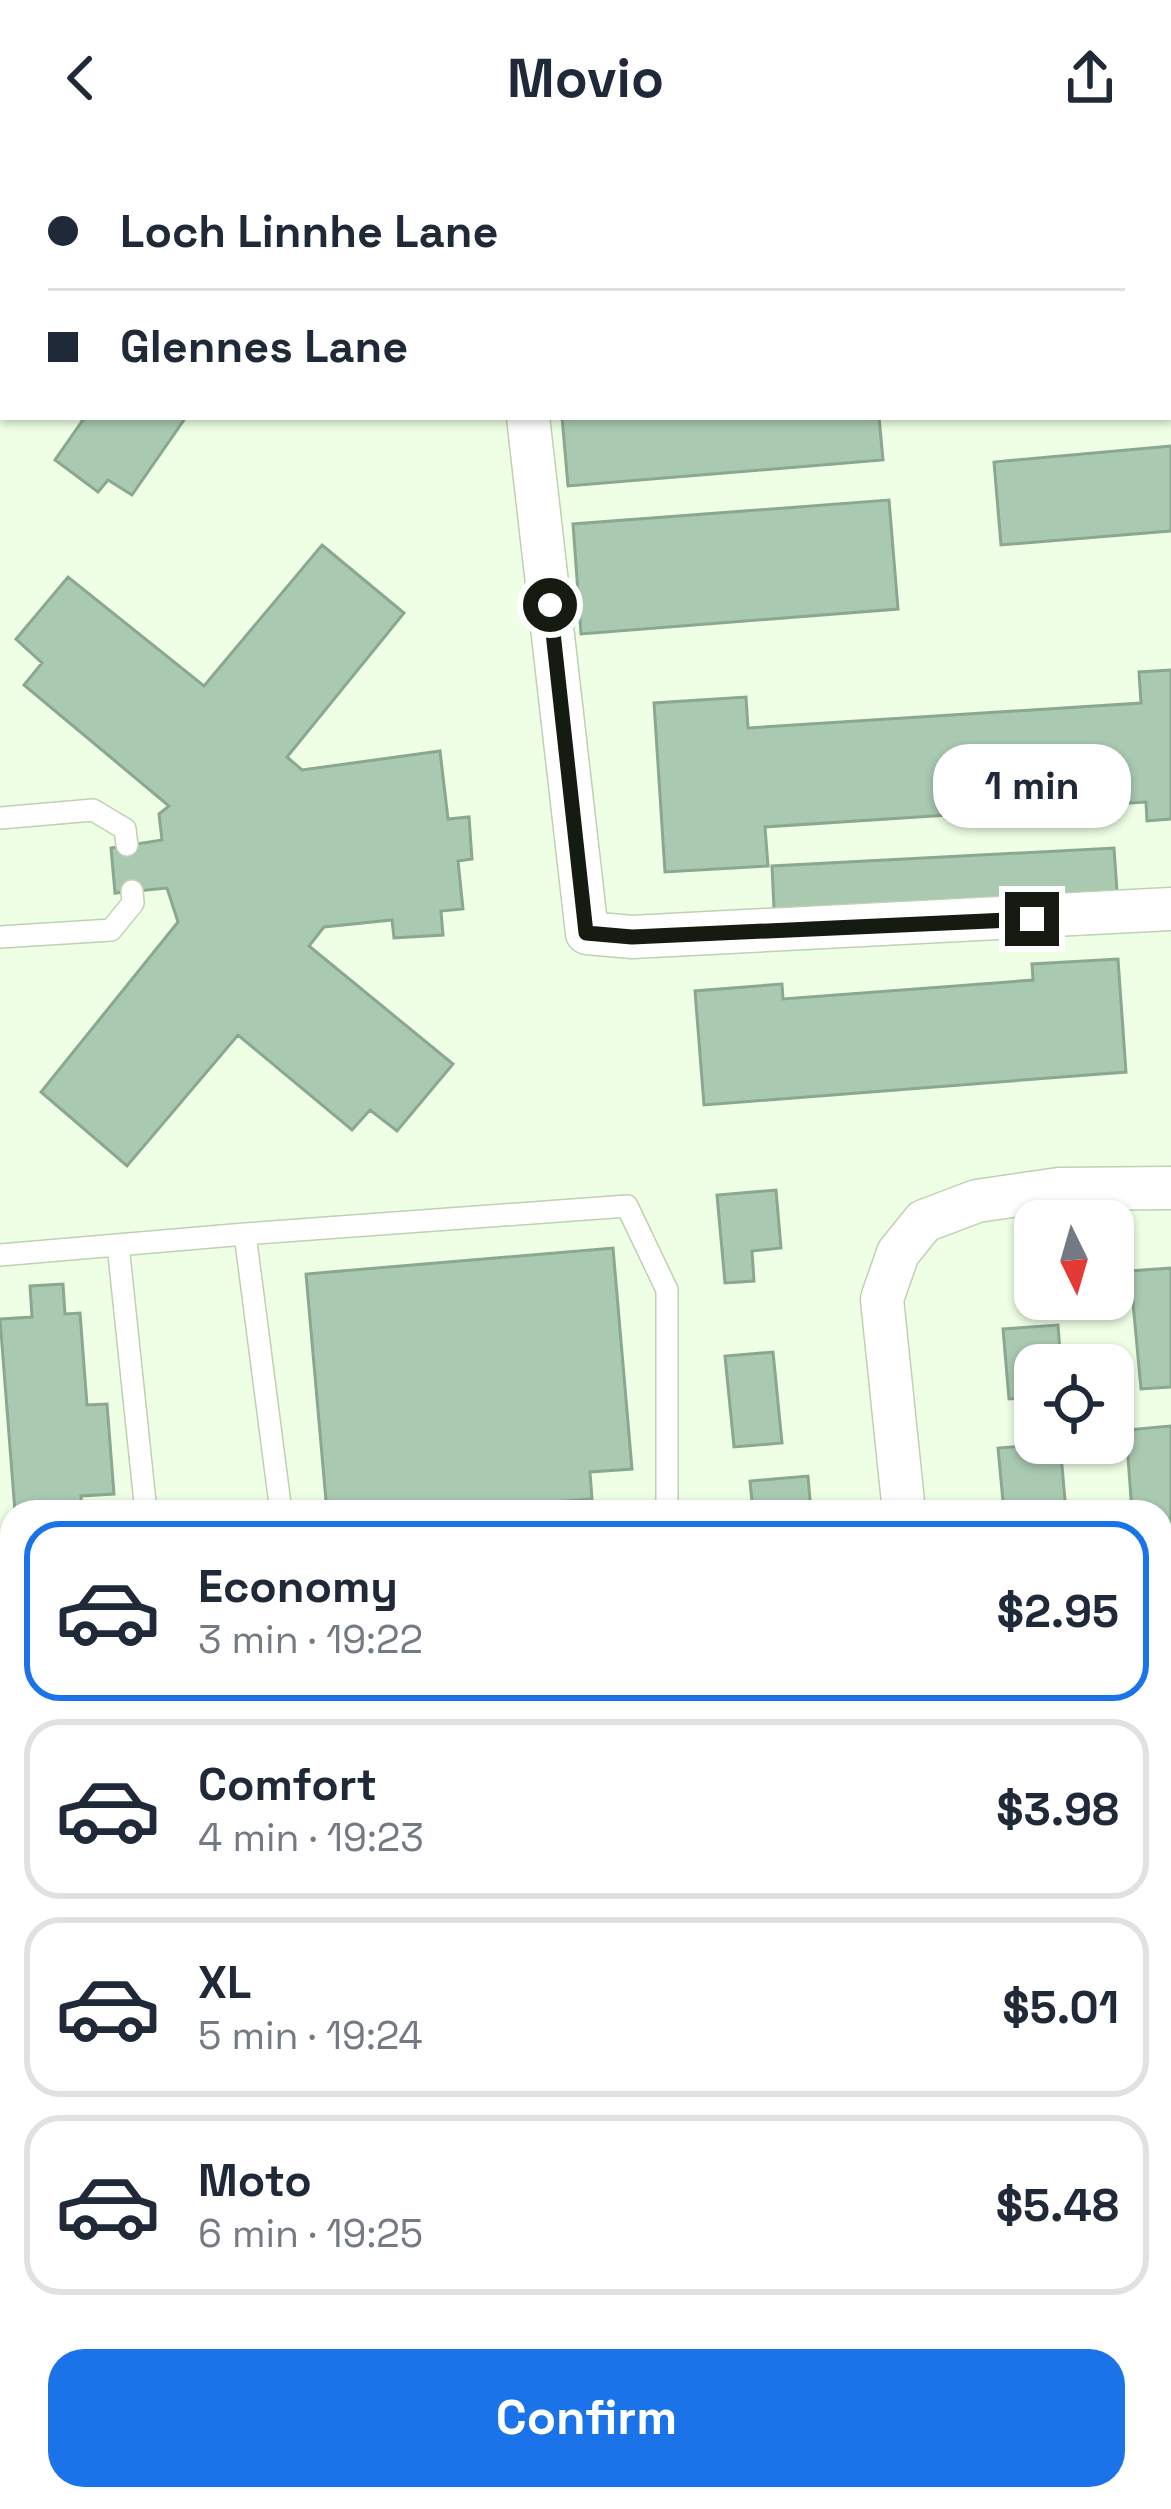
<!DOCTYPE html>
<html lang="en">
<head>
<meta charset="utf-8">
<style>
	:root { --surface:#fff; --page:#f2f2f3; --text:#1f2937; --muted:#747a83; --line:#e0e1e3; --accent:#1a73e8 }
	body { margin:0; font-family:"Space Grotesk",sans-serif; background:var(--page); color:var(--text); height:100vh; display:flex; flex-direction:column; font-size:45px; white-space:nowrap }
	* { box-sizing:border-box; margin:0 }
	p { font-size:39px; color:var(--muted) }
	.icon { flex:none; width:66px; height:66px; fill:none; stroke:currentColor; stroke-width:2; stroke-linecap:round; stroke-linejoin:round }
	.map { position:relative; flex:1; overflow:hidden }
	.details { position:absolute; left:0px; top:1344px; width:1173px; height:1011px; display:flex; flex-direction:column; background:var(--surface); border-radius:36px 36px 0 0; box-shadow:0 3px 9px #0004 }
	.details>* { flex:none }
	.guide { position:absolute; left:0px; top:0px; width:1173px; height:264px; box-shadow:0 3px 9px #0004; display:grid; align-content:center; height:264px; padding:0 48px; background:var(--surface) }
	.needle { width:78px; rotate:175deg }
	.buttons { position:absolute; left:1014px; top:1044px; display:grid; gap:24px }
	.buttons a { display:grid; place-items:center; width:120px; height:120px; border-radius:24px; background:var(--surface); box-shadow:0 3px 9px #0004; font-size:60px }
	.end { position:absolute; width:54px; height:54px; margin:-27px; border:15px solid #151b10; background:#fff; box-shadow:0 0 0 6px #fff }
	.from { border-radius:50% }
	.bubble { position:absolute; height:84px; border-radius:36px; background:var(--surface); box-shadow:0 3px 9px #0004; font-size:39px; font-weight:700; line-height:84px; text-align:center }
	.guide b { display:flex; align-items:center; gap:42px; height:114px; font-size:45px }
	.guide b+b { border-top:3px solid var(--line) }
	.guide i { width:30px; height:30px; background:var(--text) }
	ul { padding:21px 0 0; list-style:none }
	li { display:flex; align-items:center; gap:36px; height:180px; margin:0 24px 18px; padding:0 24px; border:6px solid var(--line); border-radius:36px }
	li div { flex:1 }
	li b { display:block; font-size:45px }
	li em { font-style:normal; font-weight:700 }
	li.selected { border-color:var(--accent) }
	li>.icon { width:108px; height:108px; stroke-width:1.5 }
	.button { display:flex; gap:24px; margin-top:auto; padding:24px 48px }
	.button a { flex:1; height:138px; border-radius:36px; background:var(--accent); color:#fff; font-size:48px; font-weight:700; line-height:138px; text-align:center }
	header { display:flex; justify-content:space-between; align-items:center; height:156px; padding:0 48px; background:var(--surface); font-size:54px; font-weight:700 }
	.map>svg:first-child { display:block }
	.building { fill:#a9c9b1; stroke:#8aa891; stroke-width:3 }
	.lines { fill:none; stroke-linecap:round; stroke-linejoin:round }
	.service-casing { stroke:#bed1b1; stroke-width:24 }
	.minor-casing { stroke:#bed1b1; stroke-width:45 }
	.tertiary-casing { stroke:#bed1b1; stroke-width:54 }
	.secondary-casing { stroke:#bed1b1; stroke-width:60 }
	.service { stroke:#fff; stroke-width:21 }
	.minor { stroke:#fff; stroke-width:42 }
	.tertiary { stroke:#fff; stroke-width:51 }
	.secondary { stroke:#fff; stroke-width:57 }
	.route { stroke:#151b10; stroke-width:15 }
</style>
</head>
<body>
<header><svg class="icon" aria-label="back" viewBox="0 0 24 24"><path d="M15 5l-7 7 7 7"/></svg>Movio<svg class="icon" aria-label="share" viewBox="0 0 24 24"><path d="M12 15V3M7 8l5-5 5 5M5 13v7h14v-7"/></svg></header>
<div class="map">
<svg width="1171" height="2353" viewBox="0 0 1171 2353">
	<rect width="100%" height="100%" fill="#efffe5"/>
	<path class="building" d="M0,0H228L3,5Z
		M263,0H377L381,3H261Z
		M994,0H1171V91L1170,3H958Z
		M85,261H186L132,339L108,324L98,336L55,304Z
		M562,261H879L883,304L568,330Z
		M1171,290V375L1001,389L994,306Z
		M889,344L898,453L581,478L573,368Z
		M322,389L404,457L287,601L302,614L440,595L448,663L469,661L472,703L458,705L463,753L441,755L443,779L394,782L392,764L324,771L309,790L453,908L397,975L370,954L352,974L238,879L127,1010L41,936L178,766L167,732L115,737L111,692L162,684L159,658L169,650L24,529L42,507L16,483L68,421L204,530Z
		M1171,514V663L1147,665L1146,646L765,671L768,710L665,716L654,547L746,541L748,572L1141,547L1139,516Z
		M1114,692L1117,735L774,753L772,710Z
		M1118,803L1126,916L704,949L695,835L782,828L783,843L1033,824L1032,808Z
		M776,1034L781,1092L752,1095L754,1125L725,1127L717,1039Z
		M613,1092L632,1313L590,1316L592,1343L554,1346V1356H327L306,1118Z
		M1171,1112V1231L1141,1233L1130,1115Z
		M63,1128L65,1158L80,1157L87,1249L107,1248L114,1338L81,1340L82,1356H15L0,1163L32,1161L30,1130Z
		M1058,1169L1061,1209H1035V1241L1009,1243L1003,1173Z
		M773,1196L782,1287L734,1291L725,1200Z
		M1171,1270V1393L1161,1394V1356H1132L1126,1274Z
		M1060,1287L1066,1356H1004L998,1292Z
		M808,1320L811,1356H753L750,1325Z
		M1171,1401V1525L1161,1526V1402Z
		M444,2343H777V2352L445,2353Z"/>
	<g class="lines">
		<defs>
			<path id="service" d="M0,662L93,654L125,673L127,689
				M0,781L111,774L133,747L132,735
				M118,1089L146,1356
				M0,1099L245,1078
				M281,1356L245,1078L627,1050L667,1134V1356
				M0,1533L12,1532
				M160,2343L161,2353
				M384,2343L385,2353
				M978,2343L982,2353"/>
			<path id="minor" d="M499,0V3
				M528,261L587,777L632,781L1171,753
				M904,1356L882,1143L898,1097L924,1065L977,1045L1059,1033L1171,1032
				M1161,1979L1171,1981"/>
			<path id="tertiary" d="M0,2200L12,2319"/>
			<path id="secondary" d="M1130,2353L1150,2343"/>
		</defs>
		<use href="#service" class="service-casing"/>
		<use href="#minor" class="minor-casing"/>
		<use href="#tertiary" class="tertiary-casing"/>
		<use href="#secondary" class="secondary-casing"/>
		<use href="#service" class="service"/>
		<use href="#minor" class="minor"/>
		<use href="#tertiary" class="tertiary"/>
		<use href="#secondary" class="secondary"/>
	</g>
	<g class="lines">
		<path class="route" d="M550,449L586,777L632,781L1032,763"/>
	</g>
</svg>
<div class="buttons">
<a><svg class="needle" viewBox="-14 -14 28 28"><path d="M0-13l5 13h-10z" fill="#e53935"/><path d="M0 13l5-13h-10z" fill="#747a83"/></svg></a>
<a><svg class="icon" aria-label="locate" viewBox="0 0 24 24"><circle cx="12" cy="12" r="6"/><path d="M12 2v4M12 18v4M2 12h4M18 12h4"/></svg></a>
</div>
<i class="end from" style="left:550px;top:449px"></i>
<i class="end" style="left:1032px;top:763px"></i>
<div class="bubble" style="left:933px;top:588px;width:198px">1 min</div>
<div class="guide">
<b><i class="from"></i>Loch Linnhe Lane</b>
<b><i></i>Glennes Lane</b>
</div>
<section class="details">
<ul>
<li class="selected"><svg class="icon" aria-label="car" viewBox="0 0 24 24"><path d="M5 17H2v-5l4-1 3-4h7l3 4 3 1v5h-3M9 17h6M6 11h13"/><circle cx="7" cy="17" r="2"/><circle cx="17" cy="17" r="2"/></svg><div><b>Economy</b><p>3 min · 19:22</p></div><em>$2.95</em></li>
<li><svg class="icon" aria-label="car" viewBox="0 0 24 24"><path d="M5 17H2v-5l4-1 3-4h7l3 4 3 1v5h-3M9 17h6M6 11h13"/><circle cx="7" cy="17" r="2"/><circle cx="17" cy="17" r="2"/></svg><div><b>Comfort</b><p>4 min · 19:23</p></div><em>$3.98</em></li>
<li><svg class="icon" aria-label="car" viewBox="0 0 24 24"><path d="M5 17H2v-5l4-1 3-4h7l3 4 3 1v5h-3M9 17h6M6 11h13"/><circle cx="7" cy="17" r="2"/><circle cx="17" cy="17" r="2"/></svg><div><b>XL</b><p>5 min · 19:24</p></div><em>$5.01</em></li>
<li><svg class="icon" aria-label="car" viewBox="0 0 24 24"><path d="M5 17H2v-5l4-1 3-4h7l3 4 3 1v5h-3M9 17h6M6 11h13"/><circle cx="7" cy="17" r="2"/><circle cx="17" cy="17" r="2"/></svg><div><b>Moto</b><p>6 min · 19:25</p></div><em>$5.48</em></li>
</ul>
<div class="button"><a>Confirm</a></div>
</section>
</div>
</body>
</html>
